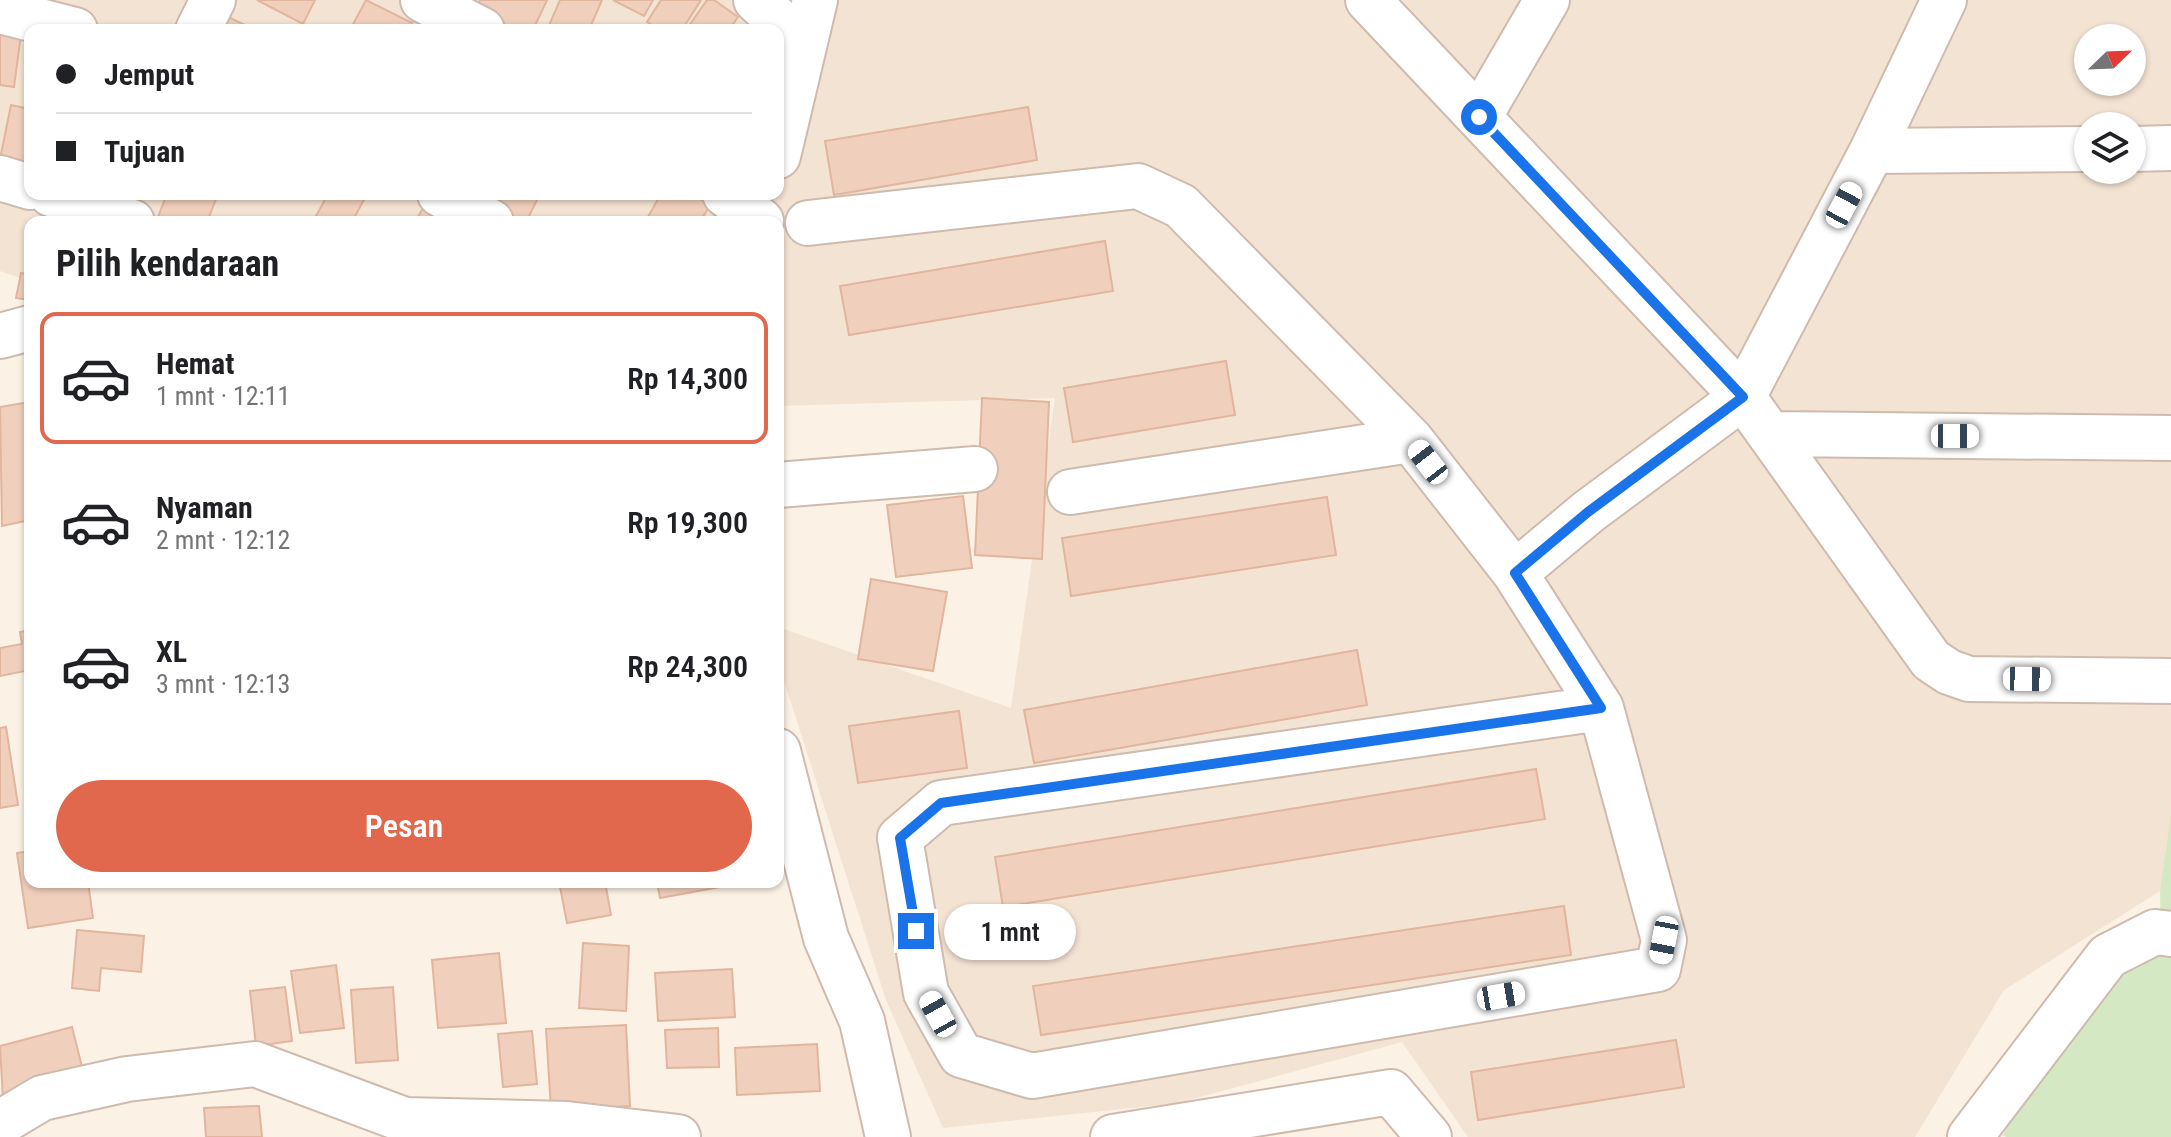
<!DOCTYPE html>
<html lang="id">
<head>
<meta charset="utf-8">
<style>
	:root { --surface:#fff; --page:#f6f6f6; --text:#202124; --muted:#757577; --line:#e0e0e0; --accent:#e2684d }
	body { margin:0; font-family:"Roboto Condensed",sans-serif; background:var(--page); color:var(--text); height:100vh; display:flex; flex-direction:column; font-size:30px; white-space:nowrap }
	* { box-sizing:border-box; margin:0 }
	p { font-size:26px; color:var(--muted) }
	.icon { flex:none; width:44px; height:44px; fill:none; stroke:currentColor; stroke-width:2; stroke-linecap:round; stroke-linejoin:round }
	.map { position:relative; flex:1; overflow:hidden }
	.panel { position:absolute; left:24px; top:216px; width:760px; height:672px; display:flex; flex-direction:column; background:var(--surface); border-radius:16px; box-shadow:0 2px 6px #0004 }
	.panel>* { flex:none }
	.hud { position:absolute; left:24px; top:24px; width:760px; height:176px; border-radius:16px; box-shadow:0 2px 6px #0004; display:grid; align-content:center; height:176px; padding:0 32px; background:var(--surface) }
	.needle { width:52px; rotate:67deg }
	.tools { position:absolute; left:2074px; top:24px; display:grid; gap:16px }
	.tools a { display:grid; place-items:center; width:72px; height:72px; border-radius:50%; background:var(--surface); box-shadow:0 2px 6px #0004; font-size:40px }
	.end { position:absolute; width:36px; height:36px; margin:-18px; border:10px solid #1a73e8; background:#fff; box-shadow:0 0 0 4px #fff }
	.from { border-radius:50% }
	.bubble { position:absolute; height:56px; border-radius:28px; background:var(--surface); box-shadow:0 2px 6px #0004; font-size:26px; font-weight:600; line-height:56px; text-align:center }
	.car { position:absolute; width:24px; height:48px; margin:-24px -12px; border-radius:10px; box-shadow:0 0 6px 2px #0007; background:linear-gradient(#fff 24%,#345 0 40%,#fff 0 76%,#345 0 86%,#fff 0) }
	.hud b { display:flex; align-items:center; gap:28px; height:76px; font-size:30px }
	.hud b+b { border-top:2px solid var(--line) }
	.hud i { width:20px; height:20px; background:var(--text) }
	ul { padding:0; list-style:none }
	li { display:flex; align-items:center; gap:24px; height:132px; margin:0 16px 12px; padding:0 16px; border:4px solid transparent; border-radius:16px }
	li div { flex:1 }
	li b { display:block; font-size:30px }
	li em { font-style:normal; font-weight:600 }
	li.selected { border-color:var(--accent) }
	li>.icon { width:72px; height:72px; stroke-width:1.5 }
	h2 { padding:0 32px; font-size:36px; line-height:96px }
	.cta { display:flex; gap:16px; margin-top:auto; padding:16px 32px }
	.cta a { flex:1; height:92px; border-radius:48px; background:var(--accent); color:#fff; font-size:32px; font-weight:600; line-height:92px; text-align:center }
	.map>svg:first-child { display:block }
	.residential { fill:#f3e3d3; fill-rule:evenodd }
	.green { fill:#d4e8c3 }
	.building { fill:#f0cfbd; stroke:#e2b59e; stroke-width:2 }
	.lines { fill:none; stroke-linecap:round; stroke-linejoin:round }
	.minor-casing { stroke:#cfbbae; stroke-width:48 }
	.minor { stroke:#fff; stroke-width:44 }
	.route { stroke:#1a73e8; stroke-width:10 }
</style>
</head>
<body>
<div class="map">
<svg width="2171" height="1137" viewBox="0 0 2171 1137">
	<rect width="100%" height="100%" fill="#fbf1e4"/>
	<path class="residential" d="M0,0H2171V812L2160,891L2004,990L1915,1137H1468L1402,1042L1178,1103L943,1128L886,1000L778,662V627L1011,708L1055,398L778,406V222H30V281L0,271ZM30,30H778V194H30ZM2088,38H2132V82H2088ZM2088,126H2132V170H2088Z"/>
	<path class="green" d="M2171,812V1137H2006L2003,1135L2087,1000L2161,931L2160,891Z"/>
	<path class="building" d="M257,0H315L303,24Z
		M366,0L412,23L409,30H350Z
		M480,0H547L533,30H504L473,15Z
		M560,0H602L589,30H547Z
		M613,0H653L644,16Z
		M661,0H701L682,30H660L647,22Z
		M707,0H714L738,17L729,30H686Z
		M228,17L256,30H222Z
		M0,31L21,34L14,87L0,85Z
		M11,105L30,109V170L0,159Z
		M1028,107L1037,160L834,195L825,141Z
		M167,194H218L207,222H156Z
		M328,194H367L352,222H327L316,216Z
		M431,194L466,222H415Z
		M492,194H540L526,222L487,205Z
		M661,194H692L710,205L700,222H645Z
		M1105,241L1113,291L849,335L840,286Z
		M21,273L30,275V300L16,298Z
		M1226,361L1235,415L1073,442L1064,388Z
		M982,398L1049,402L1042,559L975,555Z
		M30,402V520L2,526L0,407Z
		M963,496L972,568L896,577L887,505Z
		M1327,497L1336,555L1071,596L1062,538Z
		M871,579L947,592L933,671L858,659Z
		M30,630V670L0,676V648L22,644L20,632Z
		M1357,650L1367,705L1034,763L1024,710Z
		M959,711L967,768L858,783L849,726Z
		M6,727L18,805L0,808V728Z
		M1536,769L1545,819L1003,907L995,857Z
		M30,851V882H88L93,918L28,928L17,853Z
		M559,882H605L611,915L567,923Z
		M657,882H747L660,898Z
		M1564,906L1571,955L1041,1035L1033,986Z
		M77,930L144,936L141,972L101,968L99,991L72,988Z
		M583,943L629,946L626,1011L579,1008Z
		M499,953L506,1023L438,1028L432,960Z
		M336,965L344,1028L300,1033L291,971Z
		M732,969L735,1017L658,1021L655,973Z
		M285,987L292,1041L256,1046L250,991Z
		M393,987L398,1060L356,1063L351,990Z
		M626,1025L630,1106L551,1110L546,1029Z
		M72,1027L85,1079L3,1100L0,1046Z
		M718,1028L719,1067L667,1068L665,1030Z
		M532,1031L537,1084L503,1087L498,1034Z
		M1676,1040L1684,1087L1478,1120L1471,1072Z
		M817,1044L820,1091L737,1095L735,1048Z
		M259,1106L262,1137H206L204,1108Z"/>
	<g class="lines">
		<defs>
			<path id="minor" d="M423,0L482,30
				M756,0L803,43
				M1368,0L1743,397L1931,660L1949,672L1969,679L2171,681
				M0,11L75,30
				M198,30L213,0
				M1479,117L1547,0
				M2132,149L2171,148
				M1872,151L2088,149
				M778,156L815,0
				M0,178L30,187
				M51,194L132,222
				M440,194L491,222
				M725,194L761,221
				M808,223L1138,186L1181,206L1411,440L1515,573L1601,708L1664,940L1658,969L1032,1076L961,1055L926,993L900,838L941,803L1601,708
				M0,336L30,328
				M1771,434L2171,438
				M778,485L975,469
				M1070,492L1411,440
				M1515,573L1588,512L1743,397L1872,151L1944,0
				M778,751L826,938L862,1021L888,1137
				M0,1123L42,1098L127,1079L255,1064L405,1120L567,1124L678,1137
				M1113,1137L1391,1092L1429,1137
				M1970,1137L2108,956L2155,932L2171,934"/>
		</defs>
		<use href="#minor" class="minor-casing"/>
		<use href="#minor" class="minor"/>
	</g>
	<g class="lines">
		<path class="route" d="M916,931L900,838L941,803L1601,708L1515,573L1588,512L1743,397L1479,117"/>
	</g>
</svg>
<div class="tools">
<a><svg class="needle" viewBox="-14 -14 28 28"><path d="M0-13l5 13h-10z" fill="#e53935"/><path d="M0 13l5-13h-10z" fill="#757577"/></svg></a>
<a><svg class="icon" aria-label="layers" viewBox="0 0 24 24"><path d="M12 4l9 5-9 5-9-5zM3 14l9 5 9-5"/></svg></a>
</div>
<i class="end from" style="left:1479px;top:117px"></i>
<i class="end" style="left:916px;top:931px"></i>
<div class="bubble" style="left:944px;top:904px;width:132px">1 mnt</div>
<i class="car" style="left:1844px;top:205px;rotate:28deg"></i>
<i class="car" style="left:1955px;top:436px;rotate:90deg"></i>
<i class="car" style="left:1428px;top:462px;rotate:322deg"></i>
<i class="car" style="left:2027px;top:679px;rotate:91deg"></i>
<i class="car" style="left:1664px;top:940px;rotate:191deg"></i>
<i class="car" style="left:1501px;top:996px;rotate:80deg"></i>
<i class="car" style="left:938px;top:1014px;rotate:331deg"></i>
<div class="hud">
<b><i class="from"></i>Jemput</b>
<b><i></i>Tujuan</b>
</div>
<section class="panel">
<h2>Pilih kendaraan</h2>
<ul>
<li class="selected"><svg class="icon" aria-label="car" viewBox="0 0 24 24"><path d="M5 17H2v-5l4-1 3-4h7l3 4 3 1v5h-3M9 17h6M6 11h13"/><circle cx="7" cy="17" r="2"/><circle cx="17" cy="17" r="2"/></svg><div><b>Hemat</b><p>1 mnt · 12:11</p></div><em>Rp 14,300</em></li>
<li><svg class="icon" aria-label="car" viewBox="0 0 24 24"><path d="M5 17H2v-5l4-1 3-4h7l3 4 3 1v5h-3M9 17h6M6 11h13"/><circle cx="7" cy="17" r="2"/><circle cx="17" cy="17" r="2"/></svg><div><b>Nyaman</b><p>2 mnt · 12:12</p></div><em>Rp 19,300</em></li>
<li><svg class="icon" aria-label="car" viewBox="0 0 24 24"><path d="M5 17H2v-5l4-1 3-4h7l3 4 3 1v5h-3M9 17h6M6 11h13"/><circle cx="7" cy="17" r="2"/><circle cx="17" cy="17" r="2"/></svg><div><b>XL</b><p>3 mnt · 12:13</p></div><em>Rp 24,300</em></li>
</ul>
<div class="cta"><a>Pesan</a></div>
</section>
</div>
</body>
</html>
